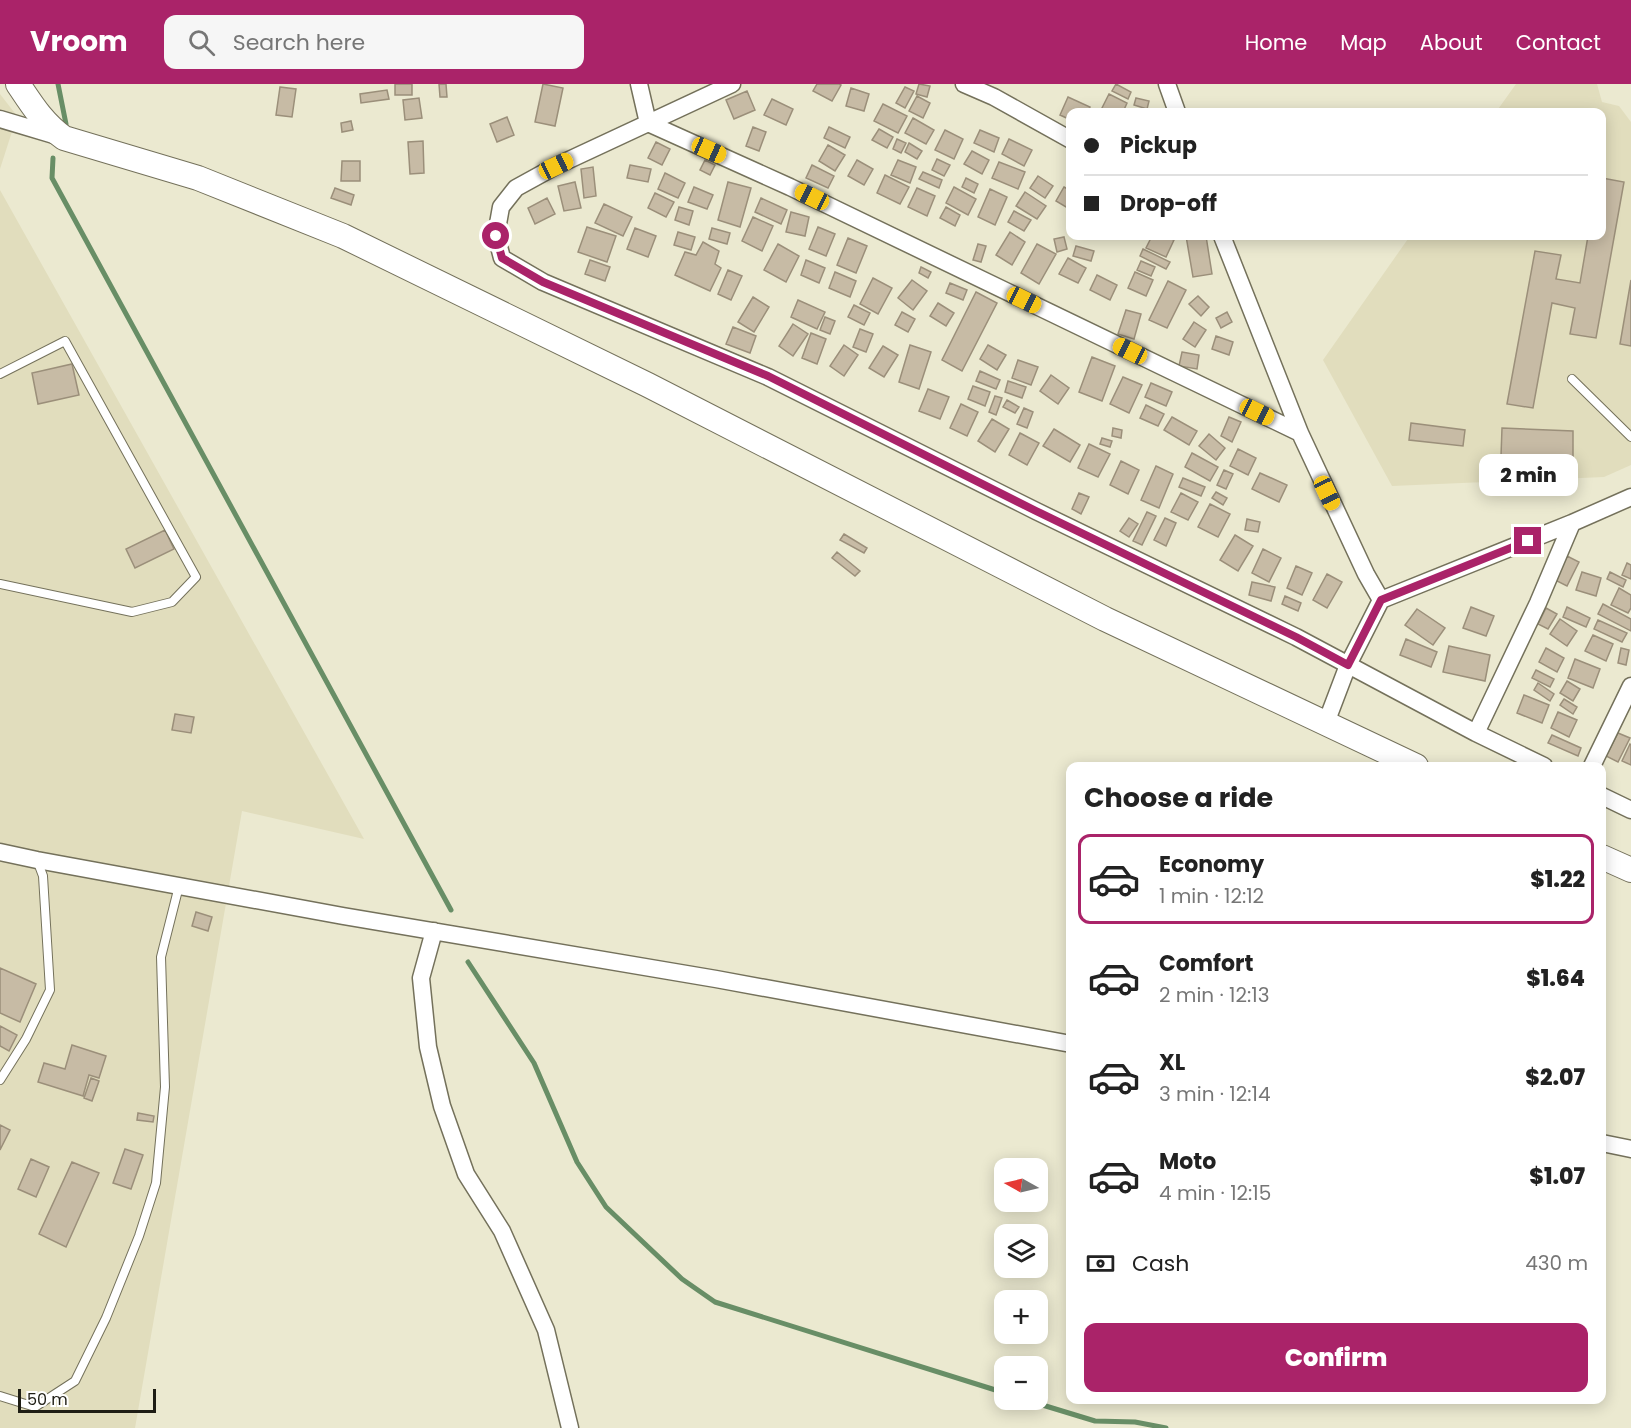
<!DOCTYPE html>
<html lang="en">
<head>
<meta charset="utf-8">
<style>
	:root { --surface:#fff; --page:#f6f6f6; --text:#222; --muted:#767676; --line:#e0e0e0; --accent:#aa2369 }
	body { margin:0; font-family:Poppins,sans-serif; background:var(--page); color:var(--text); height:100vh; display:flex; flex-direction:column; font-size:22px; white-space:nowrap }
	* { box-sizing:border-box; margin:0 }
	p { font-size:20px; color:var(--muted) }
	.icon { flex:none; width:33px; height:33px; fill:none; stroke:currentColor; stroke-width:2; stroke-linecap:round; stroke-linejoin:round }
	.map { position:relative; flex:1; overflow:hidden }
	.sheet { position:absolute; left:1066px; top:678px; width:540px; height:642px; display:flex; flex-direction:column; background:var(--surface); border-radius:12px; box-shadow:0 3px 15px #0003 }
	.sheet>* { flex:none }
	.guide { position:absolute; left:1066px; top:24px; width:540px; height:132px; border-radius:12px; box-shadow:0 3px 15px #0003; display:grid; align-content:center; height:132px; padding:0 18px; background:var(--surface) }
	.needle { width:39px; rotate:278deg }
	.tools { position:absolute; left:994px; top:1074px; display:grid; gap:12px }
	.tools a { display:grid; place-items:center; width:54px; height:54px; border-radius:12px; background:var(--surface); box-shadow:0 3px 15px #0003; font-size:30px }
	.scale { position:absolute; left:18px; bottom:15px; width:138px; box-sizing:border-box; padding-left:6px; border:3px solid #1e1d14; border-top:0; font-size:16px; line-height:21px; white-space:nowrap; color:#1e1d14; -webkit-text-stroke:4px #fff; paint-order:stroke }
	.end { position:absolute; width:27px; height:27px; margin:-14px; border:8px solid #aa2369; background:#fff; box-shadow:0 0 0 3px #fff }
	.from { border-radius:50% }
	.bubble { position:absolute; height:42px; border-radius:12px; background:var(--surface); box-shadow:0 3px 15px #0003; font-size:20px; font-weight:800; line-height:42px; text-align:center }
	.car { position:absolute; width:18px; height:36px; margin:-18px -9px; border-radius:8px; box-shadow:0 0 4px 2px #0007; background:linear-gradient(#f5c518 24%,#345 0 40%,#f5c518 0 76%,#345 0 86%,#f5c518 0) }
	.guide b { display:flex; align-items:center; gap:21px; height:57px; font-size:22px }
	.guide b+b { border-top:2px solid var(--line) }
	.guide i { width:15px; height:15px; background:var(--text) }
	ul { padding:0; list-style:none }
	li { display:flex; align-items:center; gap:18px; height:90px; margin:0 12px 9px; padding:0 6px; border:3px solid transparent; border-radius:12px }
	li div { flex:1 }
	li b { display:block; font-size:22px }
	li em { font-style:normal; font-weight:800 }
	li.active { border-color:var(--accent) }
	li>.icon { width:54px; height:54px; stroke-width:1.5 }
	h2 { padding:0 18px; font-size:27px; line-height:72px }
	.pay { display:flex; align-items:center; gap:15px; height:66px; padding:0 18px; font-size:22px }
	.pay p { margin-inline-start:auto }
	.cta { display:flex; gap:12px; margin-top:auto; padding:12px 18px }
	.cta a { flex:1; height:69px; border-radius:12px; background:var(--accent); color:#fff; font-size:24px; font-weight:800; line-height:69px; text-align:center }
	header { display:flex; align-items:center; gap:36px; box-sizing:border-box; height:84px; padding:0 30px; background:var(--accent); color:#fff }
	header strong { font-size:28px }
	nav { display:flex; gap:33px; margin-inline-start:auto; font-size:21px }
	.search { width:420px; height:54px; background:var(--page); display:flex; align-items:center; gap:15px; box-sizing:border-box; padding:0 21px; border-radius:12px; color:var(--muted); font-size:22px }
	.map>svg:first-child { display:block }
	.built { fill:#e1ddbd }
	.lines { fill:none; stroke-linecap:round; stroke-linejoin:round }
	.stream { stroke:#688e66; stroke-width:5 }
	.building { fill:#c7bba5; stroke:#9b8f7a; stroke-width:1.5 }
	.lane-casing { stroke:#74715b; stroke-width:10 }
	.street-casing { stroke:#74715b; stroke-width:19 }
	.secondary-casing { stroke:#74715b; stroke-width:26 }
	.lane { stroke:#fff; stroke-width:8 }
	.street { stroke:#fff; stroke-width:16 }
	.secondary { stroke:#fff; stroke-width:24 }
	.route { stroke:#aa2369; stroke-width:8 }
</style>
</head>
<body>
<header>
<strong>Vroom</strong>
<div class="search"><svg class="icon" aria-label="search" viewBox="0 0 24 24"><circle cx="10" cy="10" r="6"/><path d="M15 15l6 6"/></svg>Search here</div>
<nav><a>Home</a><a>Map</a><a>About</a><a>Contact</a></nav>
</header>
<div class="map">
<svg width="1631" height="1344" viewBox="0 0 1631 1344">
	<rect width="100%" height="100%" fill="#ebe9d0"/>
	<path class="built" d="M1516,0H1597L1602,18L1619,22L1631,38V381L1604,393L1392,402L1323,276L1410,152H1602V28H1496Z
		M0,10L17,32L0,85Z
		M0,106L364,755L242,727L135,1344H0Z"/>
	<g class="lines">
		<path class="stream" d="M58,0L66,40
			M53,74L52,94L451,826
			M468,878L534,979L577,1078L606,1123L682,1195L715,1218L1005,1309
			M1026,1316L1095,1337L1135,1338L1166,1344"/>
	</g>
	<path class="building" d="M395,0H412V11H395Z
		M439,0H446L447,13H440Z
		M543,0L563,4L555,42L535,38Z
		M817,0H839L841,1L832,17L813,7Z
		M919,0L930,2L927,13L916,10Z
		M1116,0L1131,8L1128,15L1112,7Z
		M280,3L296,5L292,33L276,31Z
		M905,3L914,7L905,24L896,19Z
		M851,4L869,10L864,27L846,22Z
		M387,6L389,15L361,19L360,10Z
		M747,7L755,26L734,35L726,16Z
		M1109,10L1127,19L1123,28H1100Z
		M917,12L930,19L923,34L909,27Z
		M1068,13L1090,23L1087,28H1071V36L1060,31Z
		M419,14L422,34L405,36L403,16Z
		M1136,14L1149,17L1147,25L1134,21Z
		M772,15L793,25L786,41L764,31Z
		M883,20L907,32L898,49L874,37Z
		M507,33L514,51L497,58L490,40Z
		M913,34L934,46L926,60L905,49Z
		M351,37L353,46L342,48L341,39Z
		M753,43L766,48L759,67L746,62Z
		M829,43L850,53L845,64L824,54Z
		M879,45L893,53L887,64L872,56Z
		M945,46L963,55L954,75L935,66Z
		M980,46L999,54L994,68L974,59Z
		M897,55L906,59L901,69L893,65Z
		M1009,55L1032,66L1024,82L1002,70Z
		M423,57L424,89L410,90L408,58Z
		M656,58L670,65L662,81L648,74Z
		M909,59L922,67L917,75L905,68Z
		M828,61L845,71L835,87L819,77Z
		M972,67L989,76L982,90L964,80Z
		M937,75L950,81L944,92L932,86Z
		M705,76L715,81L710,91L700,86Z
		M857,76L873,85L864,101L848,92Z
		M898,76L916,83L910,99L891,91Z
		M342,77H360V97H341Z
		M999,78L1025,88L1018,105L992,94Z
		M630,81L651,85L648,98L627,94Z
		M812,81L834,92L828,104L806,94Z
		M593,83L596,112L584,114L581,85Z
		M923,88L942,96L939,104L919,95Z
		M665,89L685,99L678,114L658,105Z
		M885,91L909,103L900,120L877,109Z
		M1038,92L1053,102L1045,114L1030,104Z
		M966,94L978,100L974,109L962,103Z
		M1602,94L1624,98L1596,254L1570,250L1575,224L1552,219L1533,324L1507,320L1535,167L1561,171L1556,195L1580,199L1588,152H1602Z
		M575,98L581,124L564,127L558,102Z
		M728,98L751,104L740,143L718,136Z
		M694,103L713,111L707,125L688,118Z
		M954,103L976,115L968,131L946,119Z
		M1064,103L1071,107V126L1056,117Z
		M335,104L354,111L351,121L331,114Z
		M917,104L935,112L927,132L908,123Z
		M990,105L1007,113L995,141L978,133Z
		M1025,108L1046,122L1037,135L1016,122Z
		M655,109L674,118L666,133L648,124Z
		M547,114L555,130L535,140L528,124Z
		M761,114L787,126L781,140L755,128Z
		M604,120L632,133L623,152L595,139Z
		M679,123L693,127L689,141L675,136Z
		M946,123L960,131L955,142L940,134Z
		M1014,127L1031,136L1024,147L1008,138Z
		M791,128L809,133L805,152L786,148Z
		M753,133L773,142L762,167L742,157Z
		M587,143L616,152L607,178L578,168Z
		M818,143L835,150L826,172L809,165Z
		M635,144L656,152L648,173L627,165Z
		M712,144L730,149L727,160L709,155Z
		M678,148L695,153L691,166L674,161Z
		M1010,148L1025,158L1012,181L996,171Z
		M1152,152H1163L1174,156L1166,173L1146,164Z
		M1186,152H1206L1212,190L1193,193Z
		M1064,153L1067,165L1057,168L1054,155Z
		M848,154L867,162L856,189L837,181Z
		M703,158L719,167L715,180L721,184L710,207L675,191L685,168L696,171Z
		M778,160L799,172L786,198L764,186Z
		M978,160L986,162L981,178L973,176Z
		M1037,160L1056,170L1039,200L1021,189Z
		M1076,162L1094,167L1091,177L1073,172Z
		M1143,165L1170,178L1166,185L1140,172Z
		M1068,174L1086,184L1078,199L1059,190Z
		M590,176L610,183L605,197L585,190Z
		M806,176L825,184L819,199L801,191Z
		M1141,177L1155,183L1151,192L1137,186Z
		M921,183L931,188L928,194L919,189Z
		M728,186L742,192L731,216L718,210Z
		M835,188L856,197L850,213L829,204Z
		M1135,188L1153,196L1146,212L1128,204Z
		M1097,191L1117,201L1110,216L1090,206Z
		M873,194L892,204L878,230L860,220Z
		M912,196L927,207L913,226L898,214Z
		M1631,196V262L1620,260Z
		M1168,197L1186,206L1167,244L1149,236Z
		M950,199L967,206L963,216L946,209Z
		M976,208L997,219L962,287L942,276Z
		M1198,212L1209,223L1201,232L1189,220Z
		M753,213L769,223L754,248L738,238Z
		M798,216L825,228L817,245L791,233Z
		M938,219L954,229L946,242L930,232Z
		M854,221L870,229L864,241L848,233Z
		M1126,226L1141,230L1134,255L1118,250Z
		M902,228L915,235L908,248L895,241Z
		M1227,228L1232,238L1221,244L1216,234Z
		M825,233L835,237L830,250L820,246Z
		M1194,238L1206,246L1195,263L1183,255Z
		M793,240L808,250L793,272L779,262Z
		M733,243L756,252L750,269L726,260Z
		M860,245L873,250L866,268L853,263Z
		M811,249L826,255L817,280L802,274Z
		M1216,252L1233,258L1229,271L1212,265Z
		M844,261L858,271L844,292L830,282Z
		M910,261L931,268L919,305L899,298Z
		M988,261L1006,271L997,286L980,275Z
		M883,262L898,271L884,293L869,284Z
		M1182,268L1199,271L1197,285L1179,282Z
		M1092,273L1115,282L1102,317L1079,308Z
		M1018,276L1038,283L1031,301L1012,294Z
		M72,280L79,311L38,320L32,289Z
		M980,287L1000,296L996,305L976,297Z
		M1051,291L1069,304L1058,320L1040,307Z
		M1123,293L1142,301L1129,329L1110,320Z
		M1008,297L1026,303L1022,314L1005,308Z
		M1151,299L1172,308L1166,322L1145,313Z
		M973,302L990,308L985,322L968,315Z
		M928,305L949,313L940,335L919,327Z
		M995,312L1002,314L996,331L989,328Z
		M1007,316L1019,323L1015,329L1003,323Z
		M961,320L978,328L967,352L950,344Z
		M1146,321L1164,330L1158,342L1140,334Z
		M1024,324L1033,328L1027,344L1017,340Z
		M1172,333L1197,347L1189,361L1164,346Z
		M1229,333L1241,338L1232,358L1221,352Z
		M992,335L1009,345L995,368L978,357Z
		M1411,339L1465,346L1463,362L1409,356Z
		M1113,344L1122,346L1121,354L1112,352Z
		M1502,344L1573,347V375L1501,372Z
		M1054,345L1080,361L1070,378L1043,362Z
		M1020,349L1039,359L1027,381L1009,371Z
		M1209,350L1225,364L1216,376L1199,362Z
		M1102,354L1112,357L1110,363L1100,360Z
		M1089,360L1110,370L1098,393L1078,384Z
		M1238,365L1256,374L1248,391L1230,382Z
		M1192,369L1218,383L1210,397L1185,383Z
		M1121,377L1139,386L1128,410L1110,401Z
		M1156,382L1173,390L1159,424L1141,416Z
		M1224,386L1233,390L1226,405L1217,401Z
		M1260,389L1287,401L1279,418L1252,405Z
		M1183,394L1205,403L1201,412L1179,403Z
		M1216,408L1227,414L1223,421L1212,414Z
		M1079,409L1089,413L1081,430L1072,425Z
		M1181,409L1198,418L1188,436L1171,428Z
		M1210,420L1230,430L1218,453L1198,443Z
		M1147,428L1156,432L1142,461L1133,457Z
		M1129,434L1138,440L1129,453L1120,447Z
		M1165,434L1176,439L1166,462L1154,456Z
		M1247,435L1260,438L1258,448L1245,446Z
		M165,446L174,465L135,484L126,465Z
		M844,450L867,464L864,469L840,456Z
		M1235,451L1253,462L1238,487L1220,476Z
		M1263,465L1281,474L1269,498L1252,489Z
		M837,468L860,487L855,492L832,474Z
		M1567,472L1579,478L1567,502L1555,496Z
		M1627,479L1631,481V495L1622,491Z
		M1296,482L1312,489L1302,511L1287,504Z
		M1582,488L1601,494L1596,512L1576,506Z
		M1610,488L1626,496L1623,503L1607,495Z
		M1327,490L1342,498L1327,524L1313,516Z
		M1252,498L1275,503L1271,517L1249,511Z
		M1619,504L1631,511V524L1628,529L1611,521Z
		M1285,512L1301,519L1298,527L1282,520Z
		M1603,520L1631,535V547L1598,530Z
		M1471,523L1494,532L1486,552L1463,544Z
		M1567,523L1590,534L1586,543L1563,533Z
		M1546,524L1557,530L1548,545L1538,540Z
		M1417,525L1445,544L1433,561L1405,541Z
		M1560,535L1577,547L1567,562L1550,550Z
		M1598,536L1627,549L1622,558L1594,545Z
		M1593,551L1613,560L1606,577L1585,567Z
		M1406,555L1437,568L1431,583L1400,571Z
		M1449,562L1490,571L1485,597L1443,588Z
		M1546,564L1564,574L1557,588L1539,578Z
		M1621,564L1629,566L1626,581L1618,579Z
		M1575,575L1600,585L1593,604L1568,594Z
		M1536,586L1554,595L1550,603L1532,594Z
		M1567,597L1580,605L1573,617L1560,609Z
		M1538,599L1554,610L1550,617L1534,606Z
		M1524,611L1549,621L1542,639L1517,629Z
		M1564,615L1577,623L1573,630L1560,621Z
		M1558,628L1577,636L1569,653L1551,644Z
		M175,630L194,633L191,649L172,646Z
		M1618,649L1630,654L1618,678L1606,672Z
		M1552,651L1581,664L1578,672L1548,659Z
		M1630,660L1631,661V681L1622,677Z
		M196,828L212,833L208,847L192,842Z
		M0,884L36,900L20,938L0,929Z
		M0,942L17,951L9,967L0,962Z
		M72,961L106,972L99,994L89,991L83,1012L38,998L44,979L65,985Z
		M91,994L99,997L92,1017L84,1014Z
		M138,1029L154,1032L153,1038L137,1036Z
		M0,1041L10,1046L0,1066Z
		M125,1065L143,1071L131,1105L113,1099Z
		M31,1075L49,1083L36,1113L18,1105Z
		M72,1078L99,1089L66,1163L39,1150Z"/>
	<g class="lines">
		<defs>
			<path id="lane" d="M0,290L65,257L196,493L172,518L132,528L0,500
				M1572,295L1631,353
				M0,996L26,955L50,906L43,792L37,776
				M0,1312L35,1323L75,1297L106,1234L139,1152L156,1099L165,1003L161,873L179,802"/>
			<path id="street" d="M639,0L648,39L790,103L1300,349
				M732,0L556,82L516,104L501,123L496,151L502,174L543,198L768,293L1036,427L1296,553L1476,649L1544,682
				M964,0L994,13L1071,56
				M1167,0L1177,28
				M0,35L57,52
				M1222,152L1300,349L1366,490L1381,516
				M1326,639L1348,581L1381,516L1572,439L1631,413
				M1476,649L1538,519L1572,439
				M1592,682L1631,602
				M1602,712L1631,726
				M0,768L37,776L343,832L716,895L1071,960
				M434,847L421,894L428,963L442,1022L466,1090L502,1147L546,1246L570,1344
				M1602,1059L1631,1065"/>
			<path id="secondary" d="M18,0C32,21 43,39 64,54L198,94L343,152L648,301L1105,535L1416,682
				M1602,773L1631,786"/>
		</defs>
		<use href="#lane" class="lane-casing"/>
		<use href="#street" class="street-casing"/>
		<use href="#secondary" class="secondary-casing"/>
		<use href="#lane" class="lane"/>
		<use href="#street" class="street"/>
		<use href="#secondary" class="secondary"/>
	</g>
	<g class="lines">
		<path class="route" d="M496,152L502,174L543,198L768,292L1036,427L1296,553L1348,581L1381,516L1528,457"/>
	</g>
</svg>
<div class="tools">
<a><svg class="needle" viewBox="-14 -14 28 28"><path d="M0-13l5 13h-10z" fill="#e53935"/><path d="M0 13l5-13h-10z" fill="#767676"/></svg></a>
<a><svg class="icon" aria-label="layers" viewBox="0 0 24 24"><path d="M12 4l9 5-9 5-9-5zM3 14l9 5 9-5"/></svg></a>
<a>+</a>
<a>−</a>
</div>
<div class="scale">50 m</div>
<i class="end from" style="left:496px;top:152px"></i>
<i class="end" style="left:1528px;top:457px"></i>
<div class="bubble" style="left:1479px;top:370px;width:99px">2 min</div>
<i class="car" style="left:709px;top:66px;rotate:114deg"></i>
<i class="car" style="left:556px;top:82px;rotate:65deg"></i>
<i class="car" style="left:812px;top:113px;rotate:296deg"></i>
<i class="car" style="left:1024px;top:216px;rotate:116deg"></i>
<i class="car" style="left:1130px;top:267px;rotate:296deg"></i>
<i class="car" style="left:1257px;top:328px;rotate:116deg"></i>
<i class="car" style="left:1327px;top:409px;rotate:155deg"></i>
<div class="guide">
<b><i class="from"></i>Pickup</b>
<b><i></i>Drop-off</b>
</div>
<section class="sheet">
<h2>Choose a ride</h2>
<ul>
<li class="active"><svg class="icon" aria-label="car" viewBox="0 0 24 24"><path d="M5 17H2v-5l4-1 3-4h7l3 4 3 1v5h-3M9 17h6M6 11h13"/><circle cx="7" cy="17" r="2"/><circle cx="17" cy="17" r="2"/></svg><div><b>Economy</b><p>1 min · 12:12</p></div><em>$1.22</em></li>
<li><svg class="icon" aria-label="car" viewBox="0 0 24 24"><path d="M5 17H2v-5l4-1 3-4h7l3 4 3 1v5h-3M9 17h6M6 11h13"/><circle cx="7" cy="17" r="2"/><circle cx="17" cy="17" r="2"/></svg><div><b>Comfort</b><p>2 min · 12:13</p></div><em>$1.64</em></li>
<li><svg class="icon" aria-label="car" viewBox="0 0 24 24"><path d="M5 17H2v-5l4-1 3-4h7l3 4 3 1v5h-3M9 17h6M6 11h13"/><circle cx="7" cy="17" r="2"/><circle cx="17" cy="17" r="2"/></svg><div><b>XL</b><p>3 min · 12:14</p></div><em>$2.07</em></li>
<li><svg class="icon" aria-label="car" viewBox="0 0 24 24"><path d="M5 17H2v-5l4-1 3-4h7l3 4 3 1v5h-3M9 17h6M6 11h13"/><circle cx="7" cy="17" r="2"/><circle cx="17" cy="17" r="2"/></svg><div><b>Moto</b><p>4 min · 12:15</p></div><em>$1.07</em></li>
</ul>
<div class="pay"><svg class="icon" aria-label="cash" viewBox="0 0 24 24"><path d="M3 7h18v10H3z"/><circle cx="12" cy="12" r="2"/></svg>Cash<p>430 m</p></div>
<div class="cta"><a>Confirm</a></div>
</section>
</div>
</body>
</html>
